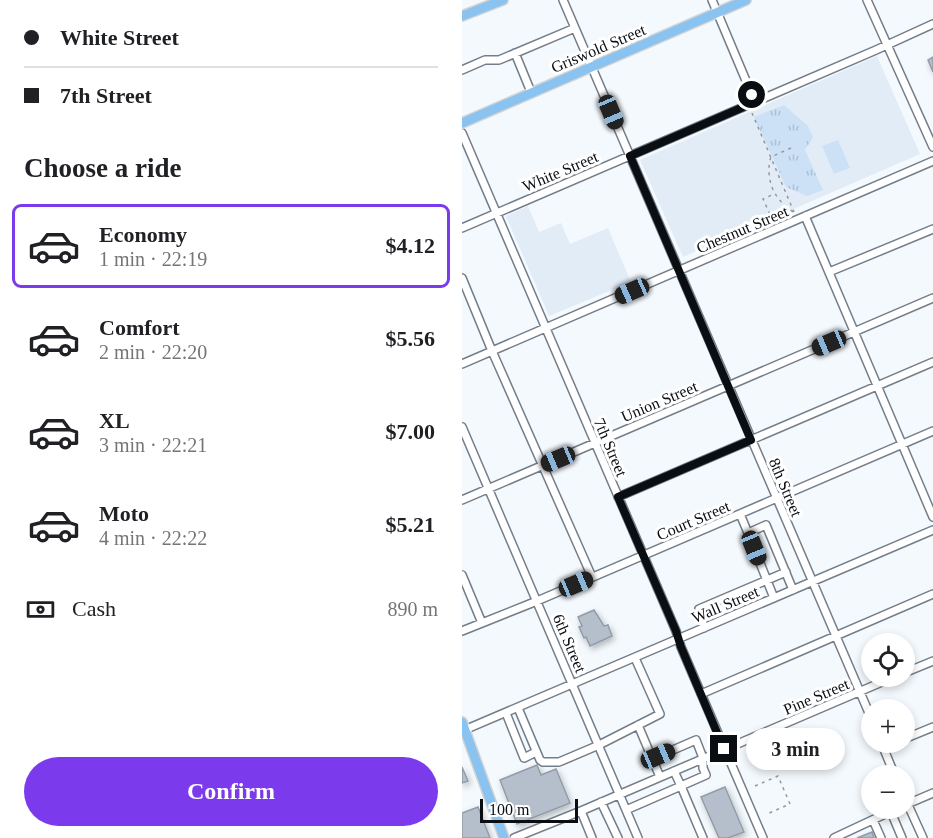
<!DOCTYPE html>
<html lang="en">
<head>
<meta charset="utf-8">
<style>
	:root { --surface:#fff; --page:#f2f2f2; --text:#202124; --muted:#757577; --line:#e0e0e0; --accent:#7c3aed }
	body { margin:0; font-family:"Times New Roman",serif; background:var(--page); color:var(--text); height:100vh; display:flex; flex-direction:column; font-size:22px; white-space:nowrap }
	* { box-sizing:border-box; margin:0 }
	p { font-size:20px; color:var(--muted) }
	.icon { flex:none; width:33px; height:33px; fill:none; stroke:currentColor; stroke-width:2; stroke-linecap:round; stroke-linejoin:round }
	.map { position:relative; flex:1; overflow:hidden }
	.sheet { display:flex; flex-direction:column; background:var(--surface); width:462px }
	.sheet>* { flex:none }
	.guide { display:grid; align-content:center; height:132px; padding:0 24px; background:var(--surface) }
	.fabs { position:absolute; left:399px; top:633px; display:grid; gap:12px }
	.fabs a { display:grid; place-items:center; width:54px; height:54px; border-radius:50%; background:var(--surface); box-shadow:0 3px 9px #0003; font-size:30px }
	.scale { position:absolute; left:18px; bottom:15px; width:98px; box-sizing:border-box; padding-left:6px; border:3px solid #0a0e12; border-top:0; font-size:16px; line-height:21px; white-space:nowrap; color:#0a0e12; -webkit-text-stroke:4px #fff; paint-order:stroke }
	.end { position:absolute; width:27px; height:27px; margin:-14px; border:8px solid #0a0e12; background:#fff; box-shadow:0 0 0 3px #fff }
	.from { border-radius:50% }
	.bubble { position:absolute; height:42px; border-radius:21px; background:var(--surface); box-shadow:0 3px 9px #0003; font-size:20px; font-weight:600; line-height:42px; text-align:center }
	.car { position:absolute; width:18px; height:36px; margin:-18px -9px; border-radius:8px; box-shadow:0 0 4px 2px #0007; background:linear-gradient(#222 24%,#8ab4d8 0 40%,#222 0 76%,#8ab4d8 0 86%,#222 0) }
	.guide b { display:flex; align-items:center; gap:21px; height:57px; font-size:22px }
	.guide b+b { border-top:2px solid var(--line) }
	.guide i { width:15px; height:15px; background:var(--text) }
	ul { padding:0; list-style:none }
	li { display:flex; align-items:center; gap:18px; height:84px; margin:0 12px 9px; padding:0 12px; border:3px solid transparent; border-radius:9px }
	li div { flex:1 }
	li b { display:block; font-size:22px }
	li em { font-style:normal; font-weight:600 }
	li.current { border-color:var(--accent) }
	li>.icon { width:54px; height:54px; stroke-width:1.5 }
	h2 { padding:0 24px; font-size:27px; line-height:72px }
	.pay { display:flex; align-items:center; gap:15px; height:66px; padding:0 24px; font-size:22px }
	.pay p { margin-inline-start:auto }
	.cta { display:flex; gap:12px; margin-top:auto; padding:12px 24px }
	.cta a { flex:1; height:69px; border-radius:36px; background:var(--accent); color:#fff; font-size:24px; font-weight:600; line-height:69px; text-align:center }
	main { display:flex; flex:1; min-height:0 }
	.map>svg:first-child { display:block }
	.built { fill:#e2ecf7 }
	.park { fill:url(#park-tufts) }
	.pitch { fill:#cce1f6 }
	.building { fill:#b4bfcb; stroke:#929da8; stroke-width:1.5; filter:url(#shadow) }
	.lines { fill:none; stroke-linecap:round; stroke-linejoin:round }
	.minor-casing { stroke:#737e89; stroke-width:10 }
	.major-casing { stroke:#d3d4d4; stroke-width:12 }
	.path { stroke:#94989d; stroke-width:1.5; stroke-dasharray:3 4.5; stroke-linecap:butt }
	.minor { stroke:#fff; stroke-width:7 }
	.major { stroke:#8ac2f0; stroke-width:9 }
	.route { stroke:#0a0e12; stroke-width:8 }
	.labels { text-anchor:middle; stroke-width:6; stroke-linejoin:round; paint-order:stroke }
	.street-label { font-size:16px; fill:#0a0e12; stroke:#fff }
</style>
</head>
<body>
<main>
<section class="sheet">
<div class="guide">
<b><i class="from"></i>White Street</b>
<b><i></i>7th Street</b>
</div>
<h2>Choose a ride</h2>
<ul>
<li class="current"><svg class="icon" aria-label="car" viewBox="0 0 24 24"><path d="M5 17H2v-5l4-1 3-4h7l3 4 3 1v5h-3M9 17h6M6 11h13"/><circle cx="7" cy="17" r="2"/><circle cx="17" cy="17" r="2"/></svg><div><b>Economy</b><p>1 min · 22:19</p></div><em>$4.12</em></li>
<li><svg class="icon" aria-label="car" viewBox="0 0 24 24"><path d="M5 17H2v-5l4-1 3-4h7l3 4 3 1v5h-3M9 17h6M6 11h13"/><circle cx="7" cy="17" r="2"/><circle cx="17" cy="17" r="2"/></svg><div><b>Comfort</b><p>2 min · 22:20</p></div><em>$5.56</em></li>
<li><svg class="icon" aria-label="car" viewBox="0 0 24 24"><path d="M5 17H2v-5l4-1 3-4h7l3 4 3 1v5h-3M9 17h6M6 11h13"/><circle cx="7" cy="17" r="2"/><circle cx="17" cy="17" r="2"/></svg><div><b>XL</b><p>3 min · 22:21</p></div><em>$7.00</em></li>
<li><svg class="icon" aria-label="car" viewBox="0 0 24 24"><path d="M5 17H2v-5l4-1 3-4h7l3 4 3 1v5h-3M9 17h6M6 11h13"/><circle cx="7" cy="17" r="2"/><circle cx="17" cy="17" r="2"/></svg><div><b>Moto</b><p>4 min · 22:22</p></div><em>$5.21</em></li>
</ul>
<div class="pay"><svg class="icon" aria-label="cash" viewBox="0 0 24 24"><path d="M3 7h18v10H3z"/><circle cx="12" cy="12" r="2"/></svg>Cash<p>890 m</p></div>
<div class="cta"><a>Confirm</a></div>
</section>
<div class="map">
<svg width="471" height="838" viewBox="0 0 471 838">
	<defs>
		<pattern id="park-tufts" width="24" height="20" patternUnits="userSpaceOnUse" patternTransform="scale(1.5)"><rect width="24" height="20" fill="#cce1f6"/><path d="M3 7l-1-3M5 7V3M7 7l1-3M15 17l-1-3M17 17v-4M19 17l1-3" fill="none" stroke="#aec0d2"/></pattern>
		<filter id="shadow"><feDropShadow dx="2" dy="3" stdDeviation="3" flood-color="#0004"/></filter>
	</defs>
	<rect width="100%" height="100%" fill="#f4f9fe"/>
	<path class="built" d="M415,56L458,154L221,257L178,160Z
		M66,206L77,232L99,223L108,244L146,228L169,282L87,316L44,216Z"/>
	<path class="park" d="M322,105L346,126L351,137L343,150L361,190L345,196L324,187L292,117Z"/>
	<path class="pitch" d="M376,140L388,168L372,174L360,146Z"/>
	<path class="building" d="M471,57V72L466,60Z
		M132,610L142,626L146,625L150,636L128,646L124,637L122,638L117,627L120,626L116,617Z
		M75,765L79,775L94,769L108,803L55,824L38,780Z
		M0,767L6,781L0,783Z
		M263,787L282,832L266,838H257L239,797Z
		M16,807L28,838H0V813Z
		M410,832L412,838H395Z"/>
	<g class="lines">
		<defs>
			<path id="minor" d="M101,0L410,720
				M250,0L293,102
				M405,0L471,147
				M53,53L69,92
				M0,70L23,60H37L113,28
				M0,133L214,631L219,647L301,838
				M343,216L471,517
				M0,228L414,50L471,24
				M367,272L471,229
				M0,278L30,351L130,577
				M0,364L471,161
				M0,427L176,838
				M156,497L471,362
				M0,500L471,298
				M278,514L286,533
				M0,575L20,623
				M312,598L286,533L304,525L331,590
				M242,628L237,609L324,572
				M0,631L75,601L471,431
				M442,673L471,661
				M239,694L471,594
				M56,708L78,760L81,762H97L137,745L198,714L173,658
				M44,713L62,758L74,752
				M176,725L198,777
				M0,731L471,530
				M442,739L471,727
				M419,742L433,776
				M421,747L433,742
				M190,759L234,740L241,758V768L244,775L219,786L212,771
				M442,796L461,838
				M139,802L156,838
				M443,805L471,793
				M164,810L219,786L241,838
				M119,811L130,838
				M429,812L440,838
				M411,820L419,838
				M52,838L119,811L434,676
				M372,838L436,808"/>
			<path id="major" d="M0,16L41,0
				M0,123L284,0
				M0,722L42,838"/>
		</defs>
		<use href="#minor" class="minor-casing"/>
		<use href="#major" class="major-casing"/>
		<path class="path" d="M290,113L332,212
			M329,148L309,157C305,168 307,185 314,195C318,202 325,207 331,212
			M311,221L301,199L312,194
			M293,786L316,776L328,804L305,814"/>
		<use href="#minor" class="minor"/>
		<use href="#major" class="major"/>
	</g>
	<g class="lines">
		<path class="route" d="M262,749L219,647L214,631L156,497L289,440L168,156L293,102L290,95"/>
	</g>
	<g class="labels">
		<g class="street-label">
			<text transform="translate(136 48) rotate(-23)" y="6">Griswold Street</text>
			<text transform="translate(98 171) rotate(-23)" y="6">White Street</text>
			<text transform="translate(280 229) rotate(-23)" y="6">Chestnut Street</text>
			<text transform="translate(197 401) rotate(-23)" y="6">Union Street</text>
			<text transform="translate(149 447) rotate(67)" y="6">7th Street</text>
			<text transform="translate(324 487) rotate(67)" y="6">8th Street</text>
			<text transform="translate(231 520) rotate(-23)" y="6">Court Street</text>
			<text transform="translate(263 604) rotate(-23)" y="6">Wall Street</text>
			<text transform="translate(108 643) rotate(67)" y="6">6th Street</text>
			<text transform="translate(354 696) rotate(-23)" y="6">Pine Street</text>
		</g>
	</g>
</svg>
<div class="fabs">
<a><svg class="icon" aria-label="locate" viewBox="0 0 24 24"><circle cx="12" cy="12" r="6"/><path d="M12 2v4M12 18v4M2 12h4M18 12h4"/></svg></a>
<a>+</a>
<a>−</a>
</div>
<div class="scale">100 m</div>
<i class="end from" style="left:290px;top:95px"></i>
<i class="end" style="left:262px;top:749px"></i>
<div class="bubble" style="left:284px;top:728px;width:99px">3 min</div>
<i class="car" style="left:149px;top:112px;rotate:157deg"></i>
<i class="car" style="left:170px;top:291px;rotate:246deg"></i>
<i class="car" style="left:367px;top:343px;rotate:247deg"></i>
<i class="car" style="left:96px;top:459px;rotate:247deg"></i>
<i class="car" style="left:292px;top:548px;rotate:158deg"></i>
<i class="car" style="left:114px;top:584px;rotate:67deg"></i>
<i class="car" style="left:196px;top:756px;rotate:67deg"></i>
</div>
</main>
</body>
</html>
